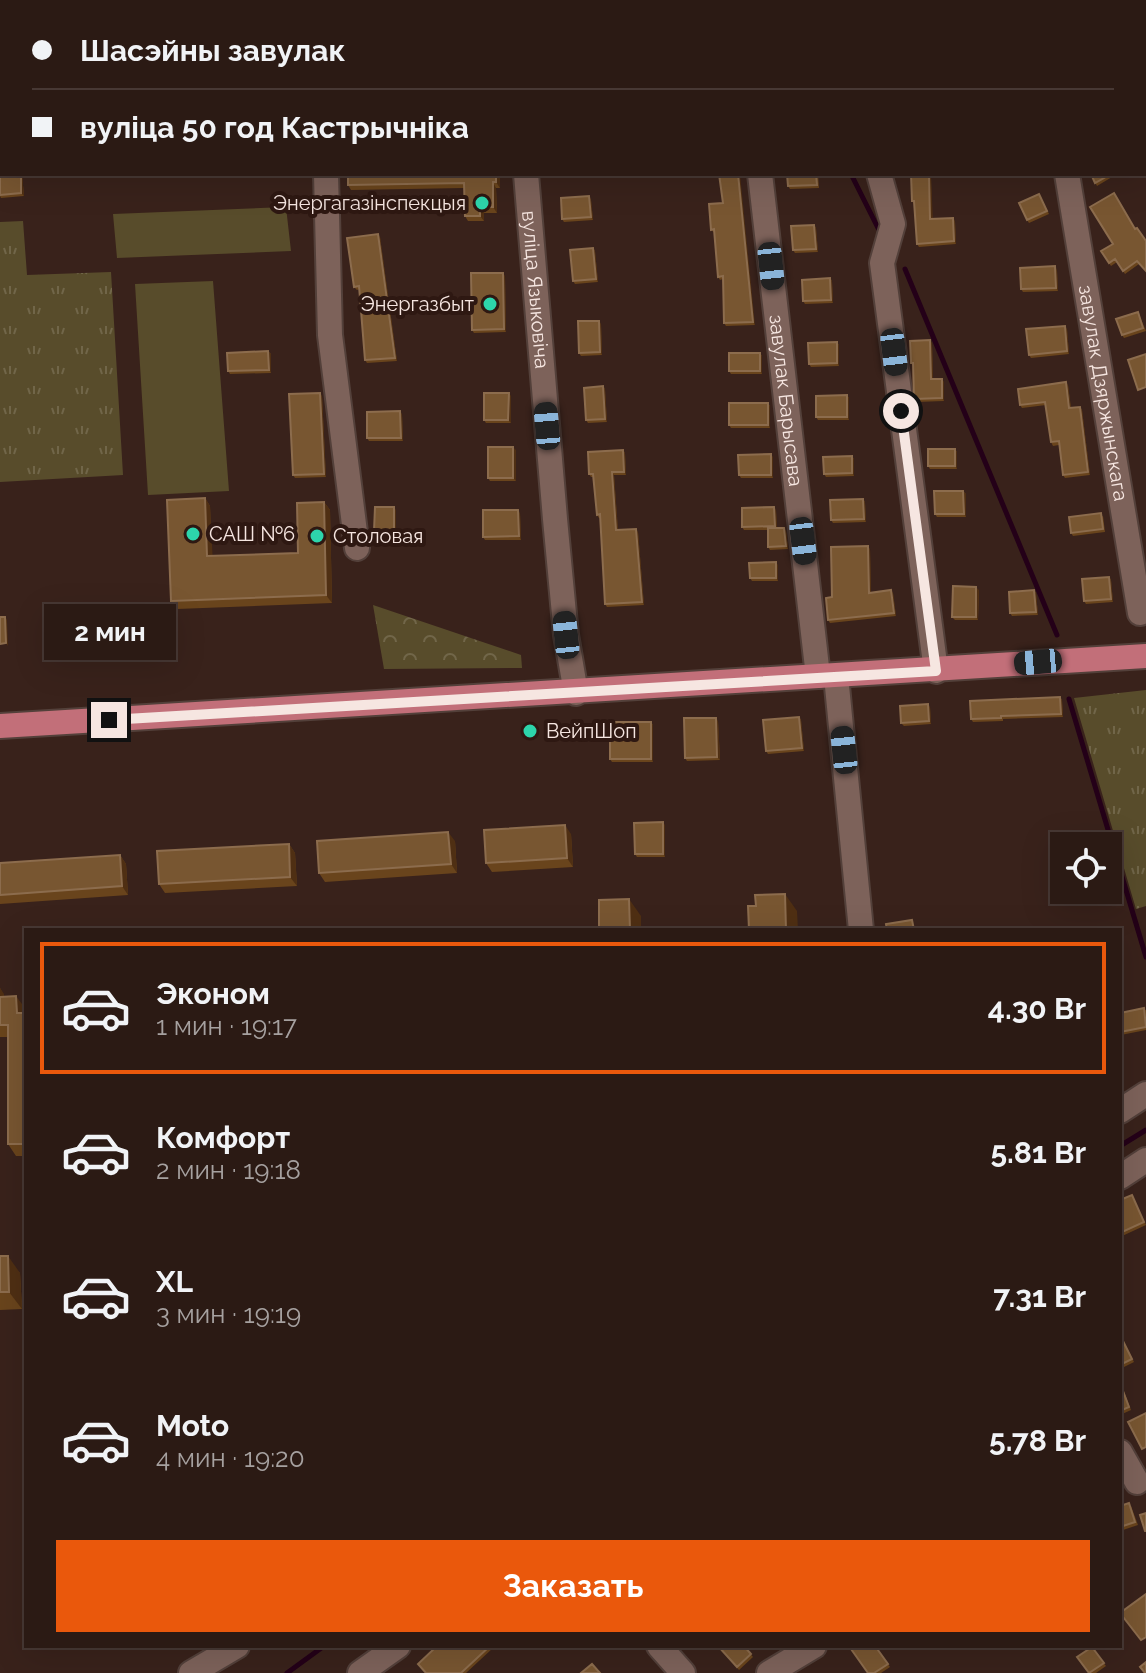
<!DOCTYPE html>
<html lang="ru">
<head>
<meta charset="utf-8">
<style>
	:root { --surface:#2b1a14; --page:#372722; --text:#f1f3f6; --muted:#a6a1a0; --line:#473834; --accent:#ea580c }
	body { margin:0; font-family:Raleway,sans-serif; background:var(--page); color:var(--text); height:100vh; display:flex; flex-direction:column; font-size:30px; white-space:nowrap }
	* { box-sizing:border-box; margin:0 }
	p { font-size:26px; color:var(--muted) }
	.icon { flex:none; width:44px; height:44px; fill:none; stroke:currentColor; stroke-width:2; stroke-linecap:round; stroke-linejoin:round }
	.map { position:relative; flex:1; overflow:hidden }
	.side { position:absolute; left:24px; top:928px; width:1098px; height:720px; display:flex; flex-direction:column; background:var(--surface); border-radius:0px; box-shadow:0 8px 32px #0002,0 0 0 2px var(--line) }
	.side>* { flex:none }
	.guide { position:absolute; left:0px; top:0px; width:1146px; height:176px; box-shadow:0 8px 32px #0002,0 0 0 2px var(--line); display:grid; align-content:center; height:176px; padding:0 32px; background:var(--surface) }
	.controls { position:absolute; left:1050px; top:832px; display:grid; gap:16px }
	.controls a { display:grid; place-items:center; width:72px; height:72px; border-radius:0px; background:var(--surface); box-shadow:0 8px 32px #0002,0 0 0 2px var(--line); font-size:40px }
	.end { position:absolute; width:36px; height:36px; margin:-18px; border:10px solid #f6e6e1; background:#111; box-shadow:0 0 0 4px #111 }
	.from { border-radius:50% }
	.bubble { position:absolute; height:56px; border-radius:0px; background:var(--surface); box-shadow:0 8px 32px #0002,0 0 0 2px var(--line); font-size:26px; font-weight:700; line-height:56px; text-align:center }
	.car { position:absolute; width:24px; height:48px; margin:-24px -12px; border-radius:10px; box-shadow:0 0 6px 2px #0007; background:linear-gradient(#222 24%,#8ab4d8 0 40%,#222 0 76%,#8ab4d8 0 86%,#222 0) }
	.guide b { display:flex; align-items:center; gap:28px; height:76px; font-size:30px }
	.guide b+b { border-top:2px solid var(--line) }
	.guide i { width:20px; height:20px; background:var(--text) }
	ul { padding:14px 0 0; list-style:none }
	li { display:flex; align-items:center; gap:24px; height:132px; margin:0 16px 12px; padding:0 16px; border:4px solid transparent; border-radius:0px }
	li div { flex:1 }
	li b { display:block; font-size:30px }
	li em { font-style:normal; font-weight:700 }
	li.current { border-color:var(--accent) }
	li>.icon { width:72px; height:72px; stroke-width:1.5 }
	.action { display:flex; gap:16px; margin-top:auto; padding:16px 32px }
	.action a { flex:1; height:92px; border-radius:0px; background:var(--accent); color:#fff; font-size:32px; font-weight:700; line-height:92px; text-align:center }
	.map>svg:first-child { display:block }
	.grass { fill:url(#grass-tufts) }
	.forest { fill:url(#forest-crowns) }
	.pitch { fill:#584c2b }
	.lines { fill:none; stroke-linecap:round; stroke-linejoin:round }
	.stream { stroke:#240018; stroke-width:5 }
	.minor-casing { stroke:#53403a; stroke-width:28 }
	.major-casing { stroke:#53403a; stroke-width:28 }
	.minor { stroke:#7d625a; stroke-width:24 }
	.major { stroke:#c26f79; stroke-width:24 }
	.wall { fill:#69441c }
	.shaded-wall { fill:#4f2f13 }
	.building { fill:#785631; stroke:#8c6c4d; stroke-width:2 }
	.route { stroke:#f6e6e1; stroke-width:10 }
	.poi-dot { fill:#2dd5ab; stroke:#2e1812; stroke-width:3 }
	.labels { text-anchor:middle; stroke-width:8; stroke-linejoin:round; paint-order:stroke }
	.poi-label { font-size:20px; fill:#f6e6e1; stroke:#2e1812; text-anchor:start }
	.street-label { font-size:20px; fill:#f6e6e1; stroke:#2e1812 }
</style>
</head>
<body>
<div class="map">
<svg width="1146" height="1673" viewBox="0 0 1146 1673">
	<defs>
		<pattern id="grass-tufts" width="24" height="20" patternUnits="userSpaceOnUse" patternTransform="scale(2)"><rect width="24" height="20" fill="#584c2b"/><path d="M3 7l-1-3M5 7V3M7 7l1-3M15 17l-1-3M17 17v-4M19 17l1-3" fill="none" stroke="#716649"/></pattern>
		<pattern id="forest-crowns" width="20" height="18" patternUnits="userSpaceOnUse" patternTransform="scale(2)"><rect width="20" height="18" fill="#584c2b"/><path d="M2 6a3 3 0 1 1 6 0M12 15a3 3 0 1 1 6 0" fill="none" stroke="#716649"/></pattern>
	</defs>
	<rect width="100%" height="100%" fill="#39221b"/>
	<path class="grass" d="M23,221L27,275L111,272L123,475L0,482V222Z
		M1146,690V906L1136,909L1074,698Z"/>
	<path class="forest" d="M373,605L521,655L522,668L384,669Z"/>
	<path class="pitch" d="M286,207L291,251L117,258L113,214Z
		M213,281L229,491L148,495L135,284Z"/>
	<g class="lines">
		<path class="stream" d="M851,174L881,234
			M905,269L1057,635
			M1069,699L1146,957
			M1120,1146L1146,1130
			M287,1673L324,1646"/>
		<defs>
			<g id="minor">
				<path d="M321,0V2"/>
				<path d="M513,0V2"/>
				<path d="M740,0L741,2"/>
				<path d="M1042,0L1043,2"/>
				<path d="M326,174L330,335L357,548"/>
				<path id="s1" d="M526,174L555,519L566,635L576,693"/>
				<path id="s2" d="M760,174L818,676"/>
				<path d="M879,174L893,224L882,263L936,671"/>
				<path id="s3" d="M1067,174L1140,613"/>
				<path d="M836,676L861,930"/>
				<path d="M1120,1111L1146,1094"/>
				<path d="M1120,1177L1146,1160"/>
				<path d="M1120,1452L1137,1482"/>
				<path d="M659,1646L683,1673"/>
				<path d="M191,1673L237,1646"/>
				<path d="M360,1673L398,1646"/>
				<path d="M769,1673L814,1646"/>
			</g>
			<path id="major" d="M0,726L1146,656"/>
		</defs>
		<use href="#minor" class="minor-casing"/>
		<use href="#major" class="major-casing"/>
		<use href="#minor" class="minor"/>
		<use href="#major" class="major"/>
	</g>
	<path class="wall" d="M583,0H657V2H584Z
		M0,117L22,174L24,196L1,198L0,196Z
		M348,174H500V188H496L497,213H484V221H468L465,216L464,188L351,190L348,185Z
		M818,174L819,188L790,189L788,186Z
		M1091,174H1117L1097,186Z
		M931,177L932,219L955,221L956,244L919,247L917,244L914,204L912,201Z
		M1039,194L1049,214L1029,223L1027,220Z
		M589,196L591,200L593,220L564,222L562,219Z
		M709,204L755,325L726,326L724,323L723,279L720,280L718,277L715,233L711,230Z
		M1090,207L1139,264L1125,274L1117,262L1111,266L1101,251L1113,244Z
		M814,225L816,228L818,252L795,253L793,250Z
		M380,237L397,361L367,363L365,360L360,289L357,290L354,287Z
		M593,248L595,251L598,282L575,284L573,281Z
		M1057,270L1058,291L1023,292L1021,289Z
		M505,276L506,332L474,333L472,330Z
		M830,278L832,281L833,303L805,304L803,301Z
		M1138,312L1146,331L1124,338L1122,335Z
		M601,324L602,355L581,356L579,353Z
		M1067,329L1069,354L1031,358L1029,355Z
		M837,342L839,345V366L811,367L809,364Z
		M932,343L933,379L944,382V401L916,402L914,399L913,366L911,363Z
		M268,351L271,354V373L230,374L228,371Z
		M760,353L762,356V374H731L729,371Z
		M1068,385L1071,408L1080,407L1082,410L1090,475L1065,478L1063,475L1059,445L1053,446L1051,442L1046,405L1022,408L1020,405Z
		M603,386L605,389L607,422L588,423L586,420Z
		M847,395L849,398V420H818L816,417Z
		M322,396L326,477L295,478L293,475Z
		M511,396V423H486L484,420Z
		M768,403L770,406V428H731L729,425Z
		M402,414L403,441H369L367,438Z
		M955,449L957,452V469H930L928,466Z
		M516,450V481H490L488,478Z
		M623,450L625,453L626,475H614L618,530L638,532L644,605L607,607L605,604L601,518H599L597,515L594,477H591L589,474Z
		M852,456L854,459V476L826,477L824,474Z
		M773,457V478H741L739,475Z
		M963,491L966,494V517H937L935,514Z
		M205,498L210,506L212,556L298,553L324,502L330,510L332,603L177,609L171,601Z
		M863,499L865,502L866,522L833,523L831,520Z
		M396,510V534H376L374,531Z
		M776,510L777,528L786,531L788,549L770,550L768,547V530H744L742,527Z
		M520,513L521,540H485L483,537Z
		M1103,516L1105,532L1073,536L1071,533Z
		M870,549L871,592L893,593L896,616L830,623L828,620Z
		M778,565V581H752L750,578Z
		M1109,577L1111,580L1113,602L1086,604L1084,601Z
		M979,590L978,620H955L952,617Z
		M1034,590L1036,593L1038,615L1012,616L1010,613Z
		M1060,697L1062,700L1063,717L1003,719V721L973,722L971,719Z
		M930,707L931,724L904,726L901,723Z
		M799,717L801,720L804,751L768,754L766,751Z
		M718,721L720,760L687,761L685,758Z
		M651,722L653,725V762H612L610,759Z
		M665,825V857H637L635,854Z
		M571,834L573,867L492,872L486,863Z
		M455,841L457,873L325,882L319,873Z
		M289,844L295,853L297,886L165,893L159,884Z
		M120,855L126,864L128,895L0,904V863Z
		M0,988L4,996L25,1008V1013H26V1156H16L8,1144V1037H0Z
		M1146,1010V1030L1121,1035L1120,1033V1013Z
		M1132,1195L1146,1225L1120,1237V1200Z
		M0,1256L20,1273L22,1309L0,1310Z
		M1120,1334L1134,1362L1120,1369Z
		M1120,1381L1131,1410L1120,1415Z
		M1120,1506H1131L1138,1525L1120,1531Z
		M437,1646H492L493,1648L466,1673H426Z
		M717,1646H744L753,1657L739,1670Z
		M875,1646L890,1667L881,1673H868Z
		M1092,1647L1106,1666L1096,1673H1089Z"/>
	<path class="shaded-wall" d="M21,174H22L24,196L21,193Z
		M496,174H500V188L496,182Z
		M738,174H740L755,325L753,322Z
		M929,174L931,177L933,222L930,219Z
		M493,182L496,188L497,213L493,207Z
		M589,196L591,200L593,220L591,217Z
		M480,207L484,213V221L480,216Z
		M953,218L955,221L956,244L954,241Z
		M814,225L816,228L818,252L816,249Z
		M378,234L380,237L397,361L395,358Z
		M593,248L595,251L598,282L596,279Z
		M1055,266L1057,270L1058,291L1056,288Z
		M503,273L505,276L506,332L504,329Z
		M830,278L832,281L833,303L831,300Z
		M599,321L601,324L602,355L600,352Z
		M1065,326L1067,329L1069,354L1067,351Z
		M930,340L932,343L933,382L931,379Z
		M837,342L839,345V366L837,363Z
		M268,351L271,354V373L269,370Z
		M760,353L762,356V374L760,371Z
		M942,379L944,382V401L942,398Z
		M1066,382L1068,385L1071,411L1069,408Z
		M603,386L605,389L607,422L605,419Z
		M320,393L322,396L326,477L324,474Z
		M509,393L511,396V423L508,420Z
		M847,395L849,398V420L847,417Z
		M768,403L770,406V428L768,425Z
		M1080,407L1082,410L1090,475L1088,472Z
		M400,411L402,414L403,441L401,438Z
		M513,447L516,450V481L513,478Z
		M955,449L957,452V469L955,466Z
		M623,450L625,453L626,475L624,472Z
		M771,454L773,457V478L771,475Z
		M852,456L854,459V476L852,473Z
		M612,472L614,475L618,533L616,530Z
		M963,491L966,494V517L964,514Z
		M205,498L210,506L213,564L207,556Z
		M863,499L865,502L866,522L864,519Z
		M324,502L330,510L332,603L326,595Z
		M394,507L396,510V534L394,531Z
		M774,507L776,510L777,529L775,526Z
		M518,510L520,513L521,540L519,536Z
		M784,528L786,531L788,549L786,546Z
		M636,529L638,532L644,605L642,602Z
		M868,546L870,549L871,596L869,593Z
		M776,562L778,565V581L776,578Z
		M1109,577L1111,580L1113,602L1111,599Z
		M976,587L979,590L978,620L976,617Z
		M891,590L893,593L896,616L894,613Z
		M1034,590L1036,593L1038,615L1036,612Z
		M5,617L7,620L8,646L6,643Z
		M1060,697L1062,700L1063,717L1061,714Z
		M928,704L930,707L931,724L929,721Z
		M799,717L801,720L804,751L802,748Z
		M716,718L718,721L720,760L717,757Z
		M651,722L653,725V762L651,759Z
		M663,822L665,825V857L663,854Z
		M565,825L571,834L573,867L567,858Z
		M448,832L455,841L457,873L451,864Z
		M289,844L295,853L297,886L290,877Z
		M120,855L126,864L128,895L122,886Z
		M785,894L797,911L798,930H786Z
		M629,899L641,916V930H630Z
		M0,988L4,994L5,1009L0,1002Z
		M16,996L25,1008V1025L17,1013Z
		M8,1256L20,1273L22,1309L9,1292Z"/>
	<path class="building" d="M333,0H408V2H332Z
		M437,0H472V1L437,2Z
		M631,0H655V2H631Z
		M765,0H794V2H765Z
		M0,35H2V71L0,72Z
		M0,117H2V174H21V193L0,195Z
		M348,174H496V182H493V207H480V216H465L464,183L348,185Z
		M719,174H738L753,322L724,323L723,276L718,277L714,229L711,230L709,204L723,203Z
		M787,174H816L817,185L788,186Z
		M911,174H929L930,219L953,218L954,241L917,244L914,201H912Z
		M1091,174H1111L1095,183Z
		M1114,193L1135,229L1137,228L1146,241V271L1137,261L1123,271L1115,259L1109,263L1101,251L1113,244L1090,207Z
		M1039,194L1047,211L1027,220L1019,203Z
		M589,196L591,217L562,219L561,198Z
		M814,225L816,249L793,250L791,226Z
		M378,234L395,358L365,360L359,286L354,287L347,238Z
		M593,248L596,279L573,281L570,250Z
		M1055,266L1056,288L1021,289L1020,268Z
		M471,273H503L504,329L472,330Z
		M830,278L831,300L803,301L802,280Z
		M1138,312L1143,328L1122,335L1116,319Z
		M578,321H599L600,352L579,353Z
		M1065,326L1067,351L1029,355L1026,329Z
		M930,340L931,379H942V398L914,399L913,363H911L910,341Z
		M837,342V363L809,364L808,343Z
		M268,351L269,370L228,371L227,353Z
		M729,353H760V371H729Z
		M1146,354V387L1138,390L1128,360Z
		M1066,382L1069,408L1080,407L1088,472L1063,475L1059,441L1051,442L1045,402L1020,405L1018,389Z
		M603,386L605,419L586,420L584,388Z
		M320,393L324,474L293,475L289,394Z
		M484,393H509L508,420H484Z
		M847,395V417H816V396Z
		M729,403H768V425H729Z
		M400,411L401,438H367V412Z
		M488,447H513V478H488Z
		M928,449H955V466H928Z
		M623,450L624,472H612L616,530L636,529L642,602L605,604L600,514L597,515L593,474H589L588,452Z
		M771,454V475H739L738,455Z
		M852,456V473L824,474L823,457Z
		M934,491H963L964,514H935Z
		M205,498L207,556L298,553L297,503L324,502L326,595L171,601L167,500Z
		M863,499L864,519L831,520L830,500Z
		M375,507H394V531H374Z
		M774,507L775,526L742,527V508Z
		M483,510H518L519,536L483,537Z
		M1101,513L1103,529L1071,533L1069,517Z
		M768,528H784L786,546L768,547Z
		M868,546L869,593L891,590L894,613L828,620L826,598L832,597L831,547Z
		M776,562V578H750L749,563Z
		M1109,577L1111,599L1084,601L1082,579Z
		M953,586L976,587V617H952Z
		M1034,590L1036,612L1010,613L1009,592Z
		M0,617H5L6,643L0,644Z
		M1060,697L1061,714L1001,716V718L971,719L970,701Z
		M928,704L929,721L901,723L900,706Z
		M799,717L802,748L766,751L763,720Z
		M684,718H716L717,757L685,758Z
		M610,722H651V759H610Z
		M663,822V854H635L634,823Z
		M565,825L567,858L486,863L484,830Z
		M448,832L451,864L319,873L317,841Z
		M289,844L290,877L159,884L157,851Z
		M120,855L122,886L0,895V863Z
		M785,894L786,930H749L748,906H756L755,895Z
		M629,899L630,930H599V900Z
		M912,920L914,930H887L886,924Z
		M16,996L17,1013H26V1144H8V1025H0V997Z
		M1144,1008L1146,1027L1120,1032V1013Z
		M1132,1195L1144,1222L1120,1233V1200Z
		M0,1256H8L9,1292H0Z
		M1120,1335L1132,1359L1120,1365Z
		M1120,1383L1129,1407L1120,1411Z
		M1146,1413V1447L1142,1449L1128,1422Z
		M1129,1503L1135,1522L1120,1527V1506Z
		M1146,1513V1531H1145L1140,1515Z
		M1146,1594V1637L1141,1640L1120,1613Z
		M437,1646H490L461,1673H426L418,1664Z
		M718,1646H744L751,1654L737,1667Z
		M855,1646H875L888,1664L874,1673H868L851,1649Z
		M1092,1647L1104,1663L1089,1673L1077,1657Z
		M1146,1662V1673H1145L1140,1667Z
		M592,1664L600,1673H581Z"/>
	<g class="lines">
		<path class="route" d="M109,720L936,671L901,411"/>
	</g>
	<g class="poi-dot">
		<circle cx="482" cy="203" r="8"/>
		<circle cx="490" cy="304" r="8"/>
		<circle cx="193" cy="534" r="8"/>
		<circle cx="317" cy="536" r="8"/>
		<circle cx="530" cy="731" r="8"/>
	</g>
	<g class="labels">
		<g class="poi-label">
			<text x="466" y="210" text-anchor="end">Энергагазінспекцыя</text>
			<text x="474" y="311" text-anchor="end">Энергазбыт</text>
			<text x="209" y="541">САШ №6</text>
			<text x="333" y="543">Столовая</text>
			<text x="546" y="738">ВейпШоп</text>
		</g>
		<g class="street-label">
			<text dy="7" stroke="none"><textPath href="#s1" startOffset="116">вуліца Языковіча</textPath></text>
			<text dy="7" stroke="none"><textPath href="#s3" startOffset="222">завулак Дзяржынскага</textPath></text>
			<text dy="7" stroke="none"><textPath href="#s2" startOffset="228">завулак Барысава</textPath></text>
		</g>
	</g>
</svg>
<div class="controls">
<a><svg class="icon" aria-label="locate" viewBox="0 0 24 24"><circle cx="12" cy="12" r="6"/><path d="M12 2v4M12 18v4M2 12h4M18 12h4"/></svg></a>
</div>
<i class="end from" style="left:901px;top:411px"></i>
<i class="end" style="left:109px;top:720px"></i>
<div class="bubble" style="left:44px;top:604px;width:132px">2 мин</div>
<i class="car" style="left:771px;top:266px;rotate:174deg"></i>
<i class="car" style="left:894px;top:352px;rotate:173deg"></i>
<i class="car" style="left:547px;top:426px;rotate:355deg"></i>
<i class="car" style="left:803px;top:541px;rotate:173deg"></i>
<i class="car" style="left:566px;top:635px;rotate:354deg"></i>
<i class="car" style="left:1038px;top:662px;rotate:265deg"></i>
<i class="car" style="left:844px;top:750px;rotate:354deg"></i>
<div class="guide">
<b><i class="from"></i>Шасэйны завулак</b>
<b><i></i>вуліца 50 год Кастрычніка</b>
</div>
<section class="side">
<ul>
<li class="current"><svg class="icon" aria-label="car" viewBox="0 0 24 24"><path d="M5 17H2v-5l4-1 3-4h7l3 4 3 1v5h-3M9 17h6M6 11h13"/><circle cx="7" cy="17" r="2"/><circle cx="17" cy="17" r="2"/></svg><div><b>Эконом</b><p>1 мин · 19:17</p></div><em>4.30 Br</em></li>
<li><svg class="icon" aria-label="car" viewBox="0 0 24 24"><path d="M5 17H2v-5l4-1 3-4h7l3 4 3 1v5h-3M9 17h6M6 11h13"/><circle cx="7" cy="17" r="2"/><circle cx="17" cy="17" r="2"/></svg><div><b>Комфорт</b><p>2 мин · 19:18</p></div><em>5.81 Br</em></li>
<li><svg class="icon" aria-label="car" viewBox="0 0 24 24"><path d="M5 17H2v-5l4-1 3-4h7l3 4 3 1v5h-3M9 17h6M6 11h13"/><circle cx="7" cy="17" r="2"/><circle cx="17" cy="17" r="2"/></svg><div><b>XL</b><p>3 мин · 19:19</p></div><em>7.31 Br</em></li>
<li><svg class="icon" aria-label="car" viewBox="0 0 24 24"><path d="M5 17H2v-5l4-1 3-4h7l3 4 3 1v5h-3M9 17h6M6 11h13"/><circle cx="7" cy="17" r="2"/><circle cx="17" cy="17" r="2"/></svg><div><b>Moto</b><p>4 мин · 19:20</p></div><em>5.78 Br</em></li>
</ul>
<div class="action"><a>Заказать</a></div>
</section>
</div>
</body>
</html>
